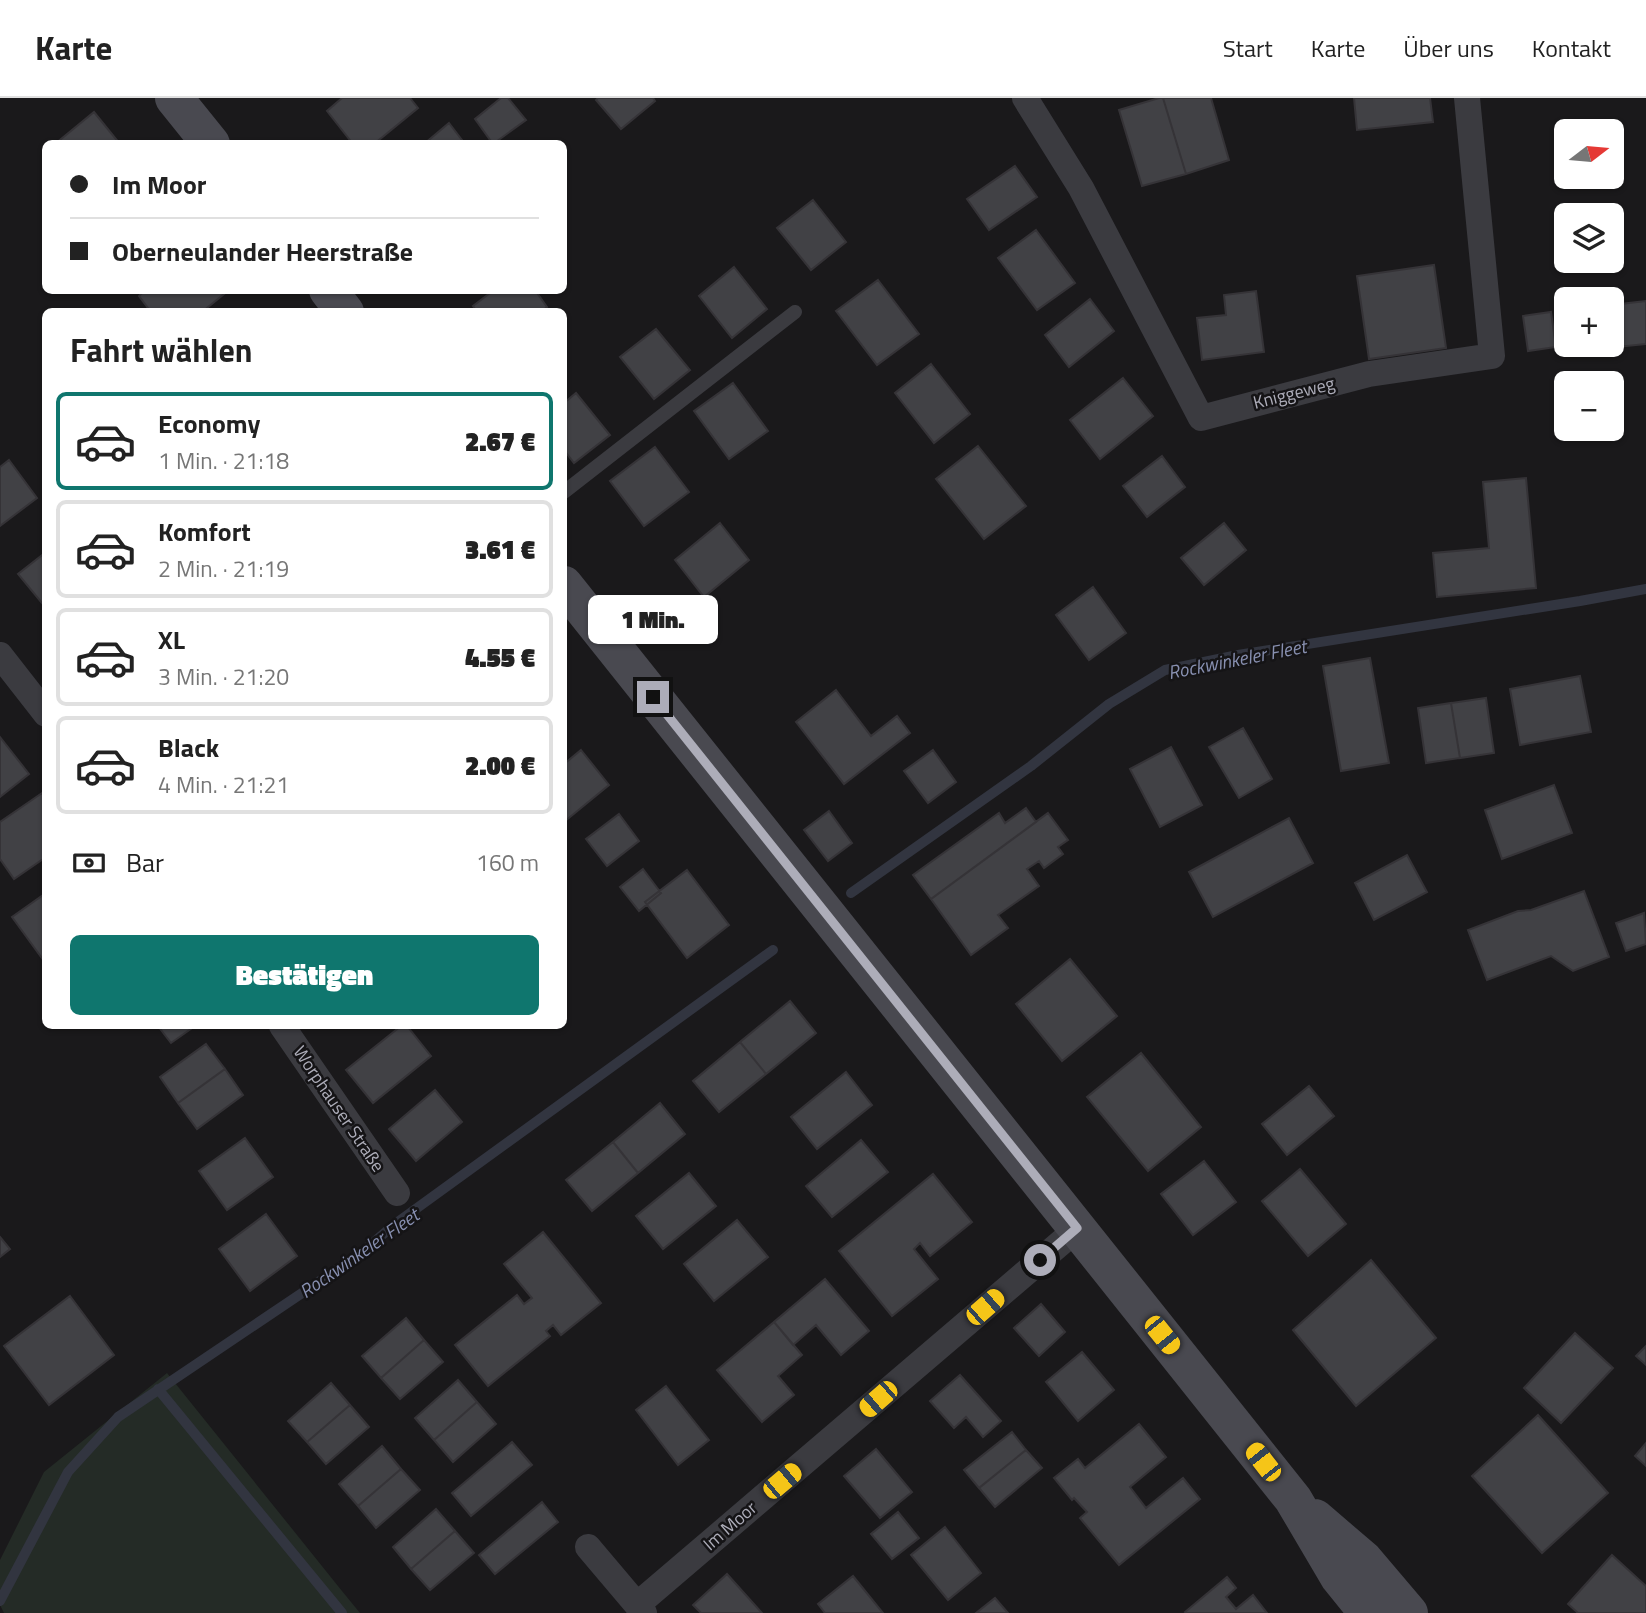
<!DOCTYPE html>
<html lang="de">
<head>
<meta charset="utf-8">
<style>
	:root { --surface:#fff; --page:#f6f6f6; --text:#222; --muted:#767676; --line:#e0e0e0; --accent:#0f766e }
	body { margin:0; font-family:"Titillium Web",sans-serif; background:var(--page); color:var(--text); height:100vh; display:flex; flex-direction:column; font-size:26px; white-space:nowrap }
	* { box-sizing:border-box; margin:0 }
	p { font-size:23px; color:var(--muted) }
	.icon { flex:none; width:38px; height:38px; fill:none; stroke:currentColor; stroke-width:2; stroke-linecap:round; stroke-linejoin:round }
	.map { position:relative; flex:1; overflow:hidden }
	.panel { position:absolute; left:42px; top:210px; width:525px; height:721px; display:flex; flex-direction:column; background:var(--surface); border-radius:10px; box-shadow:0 2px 5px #0004 }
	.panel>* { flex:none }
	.banner { position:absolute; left:42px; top:42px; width:525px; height:154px; border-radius:10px; box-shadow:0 2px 5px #0004; display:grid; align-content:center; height:154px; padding:0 28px; background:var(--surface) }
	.needle { width:46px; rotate:74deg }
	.fabs { position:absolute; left:1554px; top:21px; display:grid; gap:14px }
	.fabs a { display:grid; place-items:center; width:70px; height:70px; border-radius:10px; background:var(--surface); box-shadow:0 2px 5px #0004; font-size:35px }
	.end { position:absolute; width:32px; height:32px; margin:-16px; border:9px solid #adadb9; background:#111; box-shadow:0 0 0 4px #111 }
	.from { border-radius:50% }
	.bubble { position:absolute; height:49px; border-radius:10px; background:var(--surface); box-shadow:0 2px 5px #0004; font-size:23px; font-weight:800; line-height:49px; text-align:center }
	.car { position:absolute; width:21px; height:42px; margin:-21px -10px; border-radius:9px; box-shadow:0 0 5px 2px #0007; background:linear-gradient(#f5c518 24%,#345 0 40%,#f5c518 0 76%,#345 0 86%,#f5c518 0) }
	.banner b { display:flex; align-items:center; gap:24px; height:66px; font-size:26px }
	.banner b+b { border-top:2px solid var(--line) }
	.banner i { width:18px; height:18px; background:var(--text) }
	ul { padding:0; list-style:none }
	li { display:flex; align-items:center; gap:21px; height:98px; margin:0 14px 10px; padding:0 14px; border:4px solid var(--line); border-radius:10px }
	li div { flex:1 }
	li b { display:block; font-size:26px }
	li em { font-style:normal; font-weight:800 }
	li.current { border-color:var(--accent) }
	li>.icon { width:63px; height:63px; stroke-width:1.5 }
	h2 { padding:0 28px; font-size:32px; line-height:84px }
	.pay { display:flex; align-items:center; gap:18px; height:77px; padding:0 28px; font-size:26px }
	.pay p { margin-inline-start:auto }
	.button { display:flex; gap:14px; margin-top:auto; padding:14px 28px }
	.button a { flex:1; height:80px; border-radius:10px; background:var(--accent); color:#fff; font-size:28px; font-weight:800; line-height:80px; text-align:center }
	header { display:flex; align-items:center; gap:42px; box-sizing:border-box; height:98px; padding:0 35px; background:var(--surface); border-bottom:2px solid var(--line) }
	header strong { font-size:33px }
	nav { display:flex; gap:38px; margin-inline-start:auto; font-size:24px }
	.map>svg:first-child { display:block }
	.green { fill:#242b26 }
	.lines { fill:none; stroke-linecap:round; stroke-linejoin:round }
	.stream { stroke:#323540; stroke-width:10 }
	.building { fill:#414145; stroke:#353337; stroke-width:2 }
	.lane { stroke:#3b3b40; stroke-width:14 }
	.street { stroke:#3b3b40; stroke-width:26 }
	.secondary { stroke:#494950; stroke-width:38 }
	.route { stroke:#adadb9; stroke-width:9 }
	.labels { text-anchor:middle; stroke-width:5; stroke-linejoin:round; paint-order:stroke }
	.street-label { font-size:18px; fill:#adadb9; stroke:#151416 }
	.water-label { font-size:19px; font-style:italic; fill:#8890b1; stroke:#151416 }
</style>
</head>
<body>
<header>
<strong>Karte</strong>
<nav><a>Start</a><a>Karte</a><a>Über uns</a><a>Kontakt</a></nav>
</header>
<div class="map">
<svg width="1646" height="1515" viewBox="0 0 1646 1515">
	<rect width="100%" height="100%" fill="#1a191b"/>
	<path class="green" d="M167,1275L342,1493L360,1515H4L0,1507V1462L44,1374Z"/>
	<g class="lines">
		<path class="stream" d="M851,795L1031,668L1109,606L1165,572L1238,557L1580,503L1646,491
			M158,1291L342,1515
			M0,1503L68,1374L118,1319L360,1156L395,1126L773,852"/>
	</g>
	<path class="building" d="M342,0H410L418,10L374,46H353L327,13Z
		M501,0H508L526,22L493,46L475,21Z
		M598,0H653L655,3L621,31L596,2Z
		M1159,0H1163L1186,76L1142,88L1119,12Z
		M1163,0H1211L1229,62L1186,76Z
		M1354,0H1430L1433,24L1357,32Z
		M94,14L120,46H55Z
		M449,25L465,46H424Z
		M1015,68L1037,99L989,132L967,101Z
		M813,102L846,144L811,172L777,130Z
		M1036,132L1075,185L1037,212L998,160Z
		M1434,167L1446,250L1369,261L1357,178Z
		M734,169L767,211L732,240L699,198Z
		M878,182L919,236L877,267L836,213Z
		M145,192H229L202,214H151L139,198Z
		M494,192H535L547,209L541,214H477L473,208Z
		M1256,193L1264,254L1202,262L1197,220L1226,217L1224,197Z
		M1090,201L1114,233L1069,269L1045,237Z
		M1646,203V246L1617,249L1612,207Z
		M1551,214L1556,249L1528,253L1523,218Z
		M656,231L690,272L654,301L620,259Z
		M931,266L970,316L934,345L895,295Z
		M1123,280L1153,318L1100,361L1070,322Z
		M733,285L768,333L729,361L694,313Z
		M576,295L610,337L574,365L564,352V305Z
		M978,348L1026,408L984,441L936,381Z
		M655,349L689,394L644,428L610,383Z
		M1162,358L1185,389L1147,419L1123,388Z
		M9,362L37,400L0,428V369Z
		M1526,380L1536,490L1437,499L1433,455L1489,450L1483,384Z
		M720,425L749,462L704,499L675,462Z
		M1224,425L1246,452L1204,487L1181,460Z
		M46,454V510L18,476Z
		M1093,489L1126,535L1089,562L1056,517Z
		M1370,560L1389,665L1341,673L1323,568Z
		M1580,578L1591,634L1520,647L1510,591Z
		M836,592L871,638L897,618L910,635L844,686L796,624Z
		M1486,600L1494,655L1460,660L1451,605Z
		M1451,605L1460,660L1426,665L1418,610Z
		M1243,630L1272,681L1239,700L1209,649Z
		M0,639L29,676L0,699Z
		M1171,649L1202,707L1160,729L1130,671Z
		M581,652L609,687L564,724V666Z
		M933,652L956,684L928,705L904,673Z
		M1554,687L1572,735L1502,761L1485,712Z
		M42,695L46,700V759L14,781L0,761V724Z
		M1026,710L1036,724L931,801L913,777L999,715L1005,725Z
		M829,713L852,745L828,763L804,732Z
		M1048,715L1068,742L1058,749L1063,756L1044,770L1039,763L1027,771L1039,788L998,817L1008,830L971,857L931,801Z
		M619,716L639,743L607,768L586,741Z
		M1289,720L1313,765L1213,819L1189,774Z
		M1407,757L1427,794L1374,822L1355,785Z
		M643,771L661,795L639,813L620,789Z
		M687,772L729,827L687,860L645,804Z
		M1584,793L1609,859L1573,873L1551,858L1487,882L1468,832L1518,813L1531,812Z
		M46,795V862L44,863L12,819Z
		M1644,815L1646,846L1626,853L1616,825Z
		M1070,861L1117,918L1062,963L1016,906Z
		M790,903L816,935L766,976L740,944Z
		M158,928H195L171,945Z
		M401,928H407L431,958L373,1005L346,972Z
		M740,944L766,976L719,1014L693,983Z
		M206,946L225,971L178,1005L160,979Z
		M1141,955L1201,1029L1148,1073L1087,999Z
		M225,971L243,997L197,1031L178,1005Z
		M846,974L872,1007L817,1051L791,1019Z
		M1309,988L1334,1018L1287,1057L1262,1026Z
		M435,992L462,1024L416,1063L389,1031Z
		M660,1005L685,1036L638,1075L613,1044Z
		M245,1040L273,1079L227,1112L199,1073Z
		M861,1042L888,1074L832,1119L806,1088Z
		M613,1044L638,1075L592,1113L566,1082Z
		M1204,1063L1236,1104L1193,1137L1161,1096Z
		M1300,1071L1346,1126L1308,1158L1262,1103Z
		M689,1075L716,1108L663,1151L636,1118Z
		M933,1076L972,1124L930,1158L920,1145L914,1151L938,1181L892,1218L839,1153Z
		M266,1116L297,1158L250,1193L219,1151Z
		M737,1122L768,1159L714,1203L684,1166Z
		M543,1134L601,1205L561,1237L553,1227L546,1233L550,1238L488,1288L455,1247L517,1197L524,1206L532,1200L504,1166Z
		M0,1139L10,1151L0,1159Z
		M1371,1162L1436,1240L1356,1308L1293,1232Z
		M825,1181L869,1233L841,1257L816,1227L793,1247L774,1224Z
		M70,1198L114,1257L49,1307L4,1248Z
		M1041,1206L1065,1234L1039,1258L1014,1230Z
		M406,1220L424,1242L381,1280L362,1258Z
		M774,1224L802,1257L778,1278L794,1297L762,1324L717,1272Z
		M1575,1235L1613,1270L1561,1325L1524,1290Z
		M424,1242L443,1264L400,1301L381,1280Z
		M1646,1248V1267L1636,1258Z
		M1082,1254L1114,1292L1078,1323L1046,1284Z
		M960,1277L1001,1323L983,1339L966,1319L954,1330L930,1303Z
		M458,1282L477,1304L434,1342L415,1320Z
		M331,1285L350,1307L307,1344L288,1323Z
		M666,1288L709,1342L678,1367L636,1312Z
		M477,1304L496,1326L453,1364L434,1342Z
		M350,1307L369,1329L326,1366L307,1344Z
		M1538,1317L1608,1395L1542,1455L1472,1378Z
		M1139,1326L1166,1359L1130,1389L1146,1410L1183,1380L1200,1401L1119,1467L1080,1420L1087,1414L1074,1400L1072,1402L1054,1380L1078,1361L1085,1370Z
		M1012,1334L1026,1352L979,1390L964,1372Z
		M512,1344L532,1367L471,1418L452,1395Z
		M1646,1345V1368L1635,1358Z
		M382,1348L401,1371L358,1408L339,1386Z
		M876,1351L912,1394L880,1420L844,1378Z
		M1026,1352L1042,1370L995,1409L979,1390Z
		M401,1371L420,1392L376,1430L358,1408Z
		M542,1404L558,1424L495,1476L479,1457Z
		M436,1411L455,1433L411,1471L393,1449Z
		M898,1414L919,1440L892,1461L871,1436Z
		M945,1429L981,1475L948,1502L911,1457Z
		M455,1433L474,1455L430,1492L411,1471Z
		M1612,1457L1646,1488V1515H1578L1568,1506Z
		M727,1476L762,1515H701L693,1507Z
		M853,1478L883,1515H825L818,1506Z
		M1227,1479L1236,1490L1226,1499L1236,1511L1253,1497L1267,1515H1186L1185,1514Z
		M995,1500L1008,1515H976Z"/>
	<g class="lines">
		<path class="lane" d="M564,394L795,214"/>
		<path class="street" d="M1025,0L1081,90L1201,320L1369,276L1492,258L1467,0
			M0,557L46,616
			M282,928L397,1095
			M588,1449L637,1507
			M644,1515L637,1507L1077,1131"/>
		<path class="secondary" d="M174,0L211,46
			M328,192L345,214
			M564,487L1293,1401L1339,1479L1368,1515
			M1315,1420L1364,1462L1409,1515"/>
	</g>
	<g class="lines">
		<path class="route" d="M653,599L1077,1130L1040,1162"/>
	</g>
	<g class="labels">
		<g class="street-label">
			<text transform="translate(1294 295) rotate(-14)" y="6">Kniggeweg</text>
			<text transform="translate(339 1011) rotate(56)" y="6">Worphauser Straße</text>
			<text transform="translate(730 1428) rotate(-41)" y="6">Im Moor</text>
		</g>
		<g class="water-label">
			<text transform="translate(1237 561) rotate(-11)" y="7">Rockwinkeler Fleet</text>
			<text transform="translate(359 1155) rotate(-35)" y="7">Rockwinkeler Fleet</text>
		</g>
	</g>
</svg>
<div class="fabs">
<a><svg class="needle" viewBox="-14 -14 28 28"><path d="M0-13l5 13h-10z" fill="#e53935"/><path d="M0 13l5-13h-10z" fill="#767676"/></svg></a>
<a><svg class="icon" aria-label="layers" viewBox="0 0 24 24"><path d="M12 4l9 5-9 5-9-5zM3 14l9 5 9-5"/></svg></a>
<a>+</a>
<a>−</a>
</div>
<i class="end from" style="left:1040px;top:1162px"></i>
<i class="end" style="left:653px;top:599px"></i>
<div class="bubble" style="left:588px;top:497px;width:130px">1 Min.</div>
<i class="car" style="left:985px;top:1209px;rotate:49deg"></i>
<i class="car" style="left:1162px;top:1237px;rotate:141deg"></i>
<i class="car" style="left:878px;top:1301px;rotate:229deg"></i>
<i class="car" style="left:1263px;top:1364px;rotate:322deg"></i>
<i class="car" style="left:782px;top:1383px;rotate:50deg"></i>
<div class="banner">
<b><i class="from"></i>Im Moor</b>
<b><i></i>Oberneulander Heerstraße</b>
</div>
<section class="panel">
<h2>Fahrt wählen</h2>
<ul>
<li class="current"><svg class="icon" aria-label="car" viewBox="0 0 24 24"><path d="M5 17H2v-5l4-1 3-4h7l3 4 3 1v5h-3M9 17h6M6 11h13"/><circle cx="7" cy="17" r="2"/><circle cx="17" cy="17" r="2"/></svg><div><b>Economy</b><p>1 Min. · 21:18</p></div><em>2.67 €</em></li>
<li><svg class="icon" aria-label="car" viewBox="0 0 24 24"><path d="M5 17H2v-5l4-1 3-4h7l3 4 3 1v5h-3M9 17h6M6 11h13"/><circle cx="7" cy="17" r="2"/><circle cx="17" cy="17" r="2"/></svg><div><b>Komfort</b><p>2 Min. · 21:19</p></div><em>3.61 €</em></li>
<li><svg class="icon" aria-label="car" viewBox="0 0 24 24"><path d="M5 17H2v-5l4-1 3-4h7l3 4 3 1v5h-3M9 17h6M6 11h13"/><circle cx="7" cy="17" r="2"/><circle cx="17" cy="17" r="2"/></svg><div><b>XL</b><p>3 Min. · 21:20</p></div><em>4.55 €</em></li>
<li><svg class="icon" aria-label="car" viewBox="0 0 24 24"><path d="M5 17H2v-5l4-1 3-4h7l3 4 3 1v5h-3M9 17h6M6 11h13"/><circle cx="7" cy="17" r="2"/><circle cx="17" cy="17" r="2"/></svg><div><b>Black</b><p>4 Min. · 21:21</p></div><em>2.00 €</em></li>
</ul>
<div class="pay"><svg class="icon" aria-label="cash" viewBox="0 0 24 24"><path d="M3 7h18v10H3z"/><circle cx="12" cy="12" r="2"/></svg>Bar<p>160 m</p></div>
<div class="button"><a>Bestätigen</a></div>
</section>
</div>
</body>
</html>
